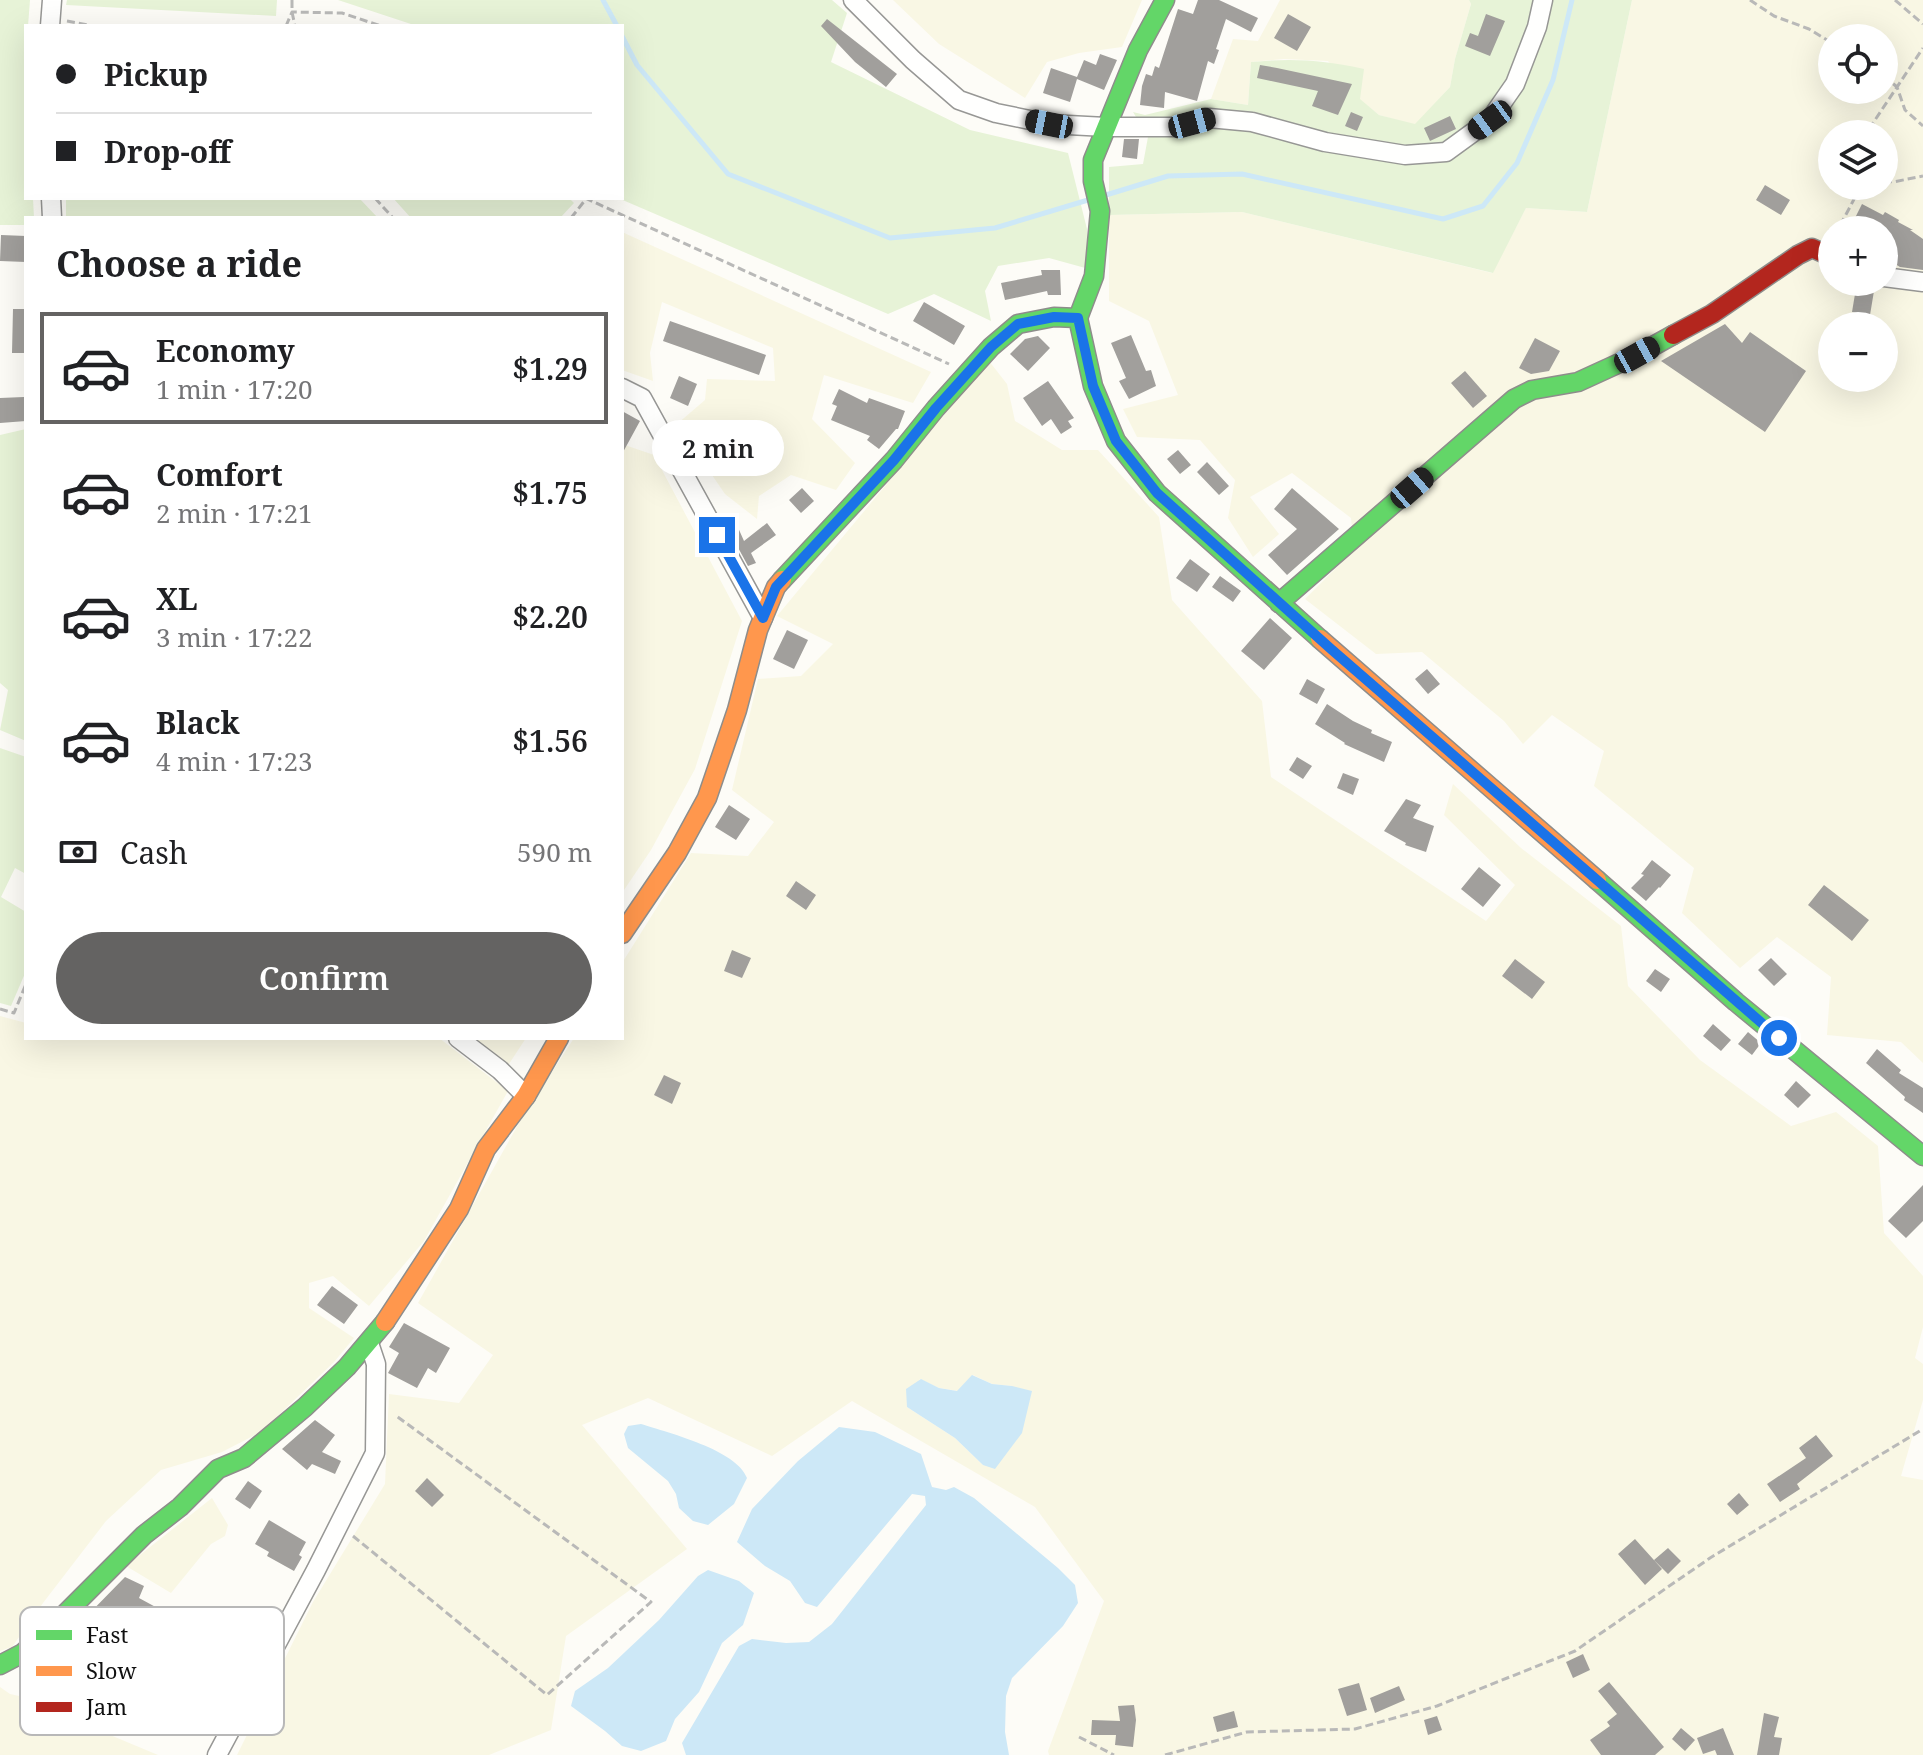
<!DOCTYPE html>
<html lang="en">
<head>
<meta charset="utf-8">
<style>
	:root { --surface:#fff; --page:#f6f6f6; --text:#202124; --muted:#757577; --line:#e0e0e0; --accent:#646362 }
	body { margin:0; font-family:"Noto Serif",serif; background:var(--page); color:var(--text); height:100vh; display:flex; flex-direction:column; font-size:30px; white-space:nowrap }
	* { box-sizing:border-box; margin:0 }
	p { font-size:26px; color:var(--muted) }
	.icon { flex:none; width:44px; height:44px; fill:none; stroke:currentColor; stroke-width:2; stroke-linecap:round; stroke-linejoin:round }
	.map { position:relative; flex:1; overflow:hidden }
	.side { position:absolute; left:24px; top:216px; width:600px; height:824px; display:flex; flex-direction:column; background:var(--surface); border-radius:0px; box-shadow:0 8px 32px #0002 }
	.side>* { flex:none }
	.top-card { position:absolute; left:24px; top:24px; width:600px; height:176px; border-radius:0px; box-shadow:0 8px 32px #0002; display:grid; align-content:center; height:176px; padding:0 32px; background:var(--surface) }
	.buttons { position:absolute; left:1818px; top:24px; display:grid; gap:16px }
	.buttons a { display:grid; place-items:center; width:80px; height:80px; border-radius:50%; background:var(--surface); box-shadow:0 8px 32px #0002; font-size:40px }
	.end { position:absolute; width:36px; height:36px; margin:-18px; border:10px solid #1a73e8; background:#fff; box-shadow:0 0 0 4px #fff }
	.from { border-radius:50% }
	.bubble { position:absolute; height:56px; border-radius:28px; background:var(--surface); box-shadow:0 8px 32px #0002; font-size:26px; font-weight:600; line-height:56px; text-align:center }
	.car { position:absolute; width:24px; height:48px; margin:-24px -12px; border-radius:10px; box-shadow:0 0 6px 2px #0007; background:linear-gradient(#222 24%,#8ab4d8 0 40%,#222 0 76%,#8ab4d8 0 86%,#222 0) }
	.top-card b { display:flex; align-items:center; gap:28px; height:76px; font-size:30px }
	.top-card b+b { border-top:2px solid var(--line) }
	.top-card i { width:20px; height:20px; background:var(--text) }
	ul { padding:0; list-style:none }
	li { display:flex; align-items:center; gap:24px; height:112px; margin:0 16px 12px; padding:0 16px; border:4px solid transparent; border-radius:0px }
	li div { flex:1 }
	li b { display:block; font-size:30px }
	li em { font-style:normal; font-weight:600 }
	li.on { border-color:var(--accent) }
	li>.icon { width:72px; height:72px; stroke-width:1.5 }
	h2 { padding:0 32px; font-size:36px; line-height:96px }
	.pay { display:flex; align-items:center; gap:20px; height:88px; padding:0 32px; font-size:30px }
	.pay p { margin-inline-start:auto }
	.primary-button { display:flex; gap:16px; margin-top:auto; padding:16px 32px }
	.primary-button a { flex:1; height:92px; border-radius:48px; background:var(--accent); color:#fff; font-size:32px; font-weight:600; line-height:92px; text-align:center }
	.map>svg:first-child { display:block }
	.farmland { fill:#f9f7e4; fill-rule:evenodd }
	.green { fill:#e7f3d7 }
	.water { fill:#cde8f7 }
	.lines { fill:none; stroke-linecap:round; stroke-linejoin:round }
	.stream { stroke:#cde8f7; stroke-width:5 }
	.building { fill:#a19f9c }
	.street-casing { stroke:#979795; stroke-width:21 }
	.fast-casing { stroke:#8e8d8b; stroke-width:21 }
	.slow-casing { stroke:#8e8d8b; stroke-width:21 }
	.jam-casing { stroke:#8e8d8b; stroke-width:21 }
	.path { stroke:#b9b9b8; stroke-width:3; stroke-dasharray:8 4; stroke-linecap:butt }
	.street { stroke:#fffffe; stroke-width:18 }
	.fast { stroke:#63d668; stroke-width:18 }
	.slow { stroke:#ff974d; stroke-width:18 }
	.jam { stroke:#b3261e; stroke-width:18 }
	.route { stroke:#1a73e8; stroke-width:10 }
	.key { fill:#fff; stroke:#b8b8b8; stroke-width:2 }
	.key-label { font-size:22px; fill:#111 }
</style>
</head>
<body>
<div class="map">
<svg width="1923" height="1755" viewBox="0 0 1923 1755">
	<rect width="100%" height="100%" fill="#fdfcf7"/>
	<path class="farmland" d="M893,0H1142L1122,47L1079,53L1047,62L1025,98L939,44Z
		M1280,0H1469L1471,4L1455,59L1450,87L1415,125L1379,115L1359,99L1328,61L1284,59L1251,62L1248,105L1211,99L1233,39L1258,41Z
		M1632,0H1923V1063L1901,1042L1827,1035L1831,977L1777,937L1740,968L1682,913L1694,868L1594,786L1604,751L1552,715L1523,744L1504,721L1422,652L1376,654L1305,599L1354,550L1351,518L1292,473L1250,497L1279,534L1253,557L1228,518L1235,480L1200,440L1137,437L1123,409L1178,395L1149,321L1109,301V215L1242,212L1492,273L1526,208L1587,212ZM1832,38H1884V90H1832ZM1832,134H1884V186H1832ZM1832,230H1884V282H1832ZM1832,326H1884V378H1832Z
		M622,232L931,372L913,403L824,375L812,419L855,463L836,490L791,475L759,496L757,519L725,494L677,424L705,400L707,379L775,381L773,348L662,302L650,353L653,381L622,370Z
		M989,361L1007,384L1015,421L1062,450H1098L1159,517L1172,600L1262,701L1271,777L1486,921L1515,885L1444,815L1453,784L1521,848L1621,926L1628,986L1700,1060L1791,1126L1836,1112L1878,1146L1884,1233L1923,1276V1327L1915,1358L1923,1364V1400L1901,1476L1923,1480V1755H1049L1048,1751L1104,1601L1035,1507L852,1401L772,1456L648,1398L582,1425L687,1549L566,1636L551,1730L489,1755H237L313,1602L385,1484L389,1394L459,1403L493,1355L418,1303L519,1123L574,1038H622V963L691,853L748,856L774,822L732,790L758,679L801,676L833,644L777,616ZM973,1375L992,1384L1012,1386L983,1465L955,1438L907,1407L920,1379L939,1388L958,1391Z
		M622,444L654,455L742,621L695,769L651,850L622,893Z
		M0,1016L26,1023V1038H439L508,1091L424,1241L369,1306L333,1276L309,1283V1308L354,1338L334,1362L261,1432L222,1452L161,1470L106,1521L43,1603L12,1647L0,1651Z
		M471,1038H526L507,1067Z
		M212,1498L228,1525L225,1536L211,1544L171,1593L126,1566Z
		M0,1687L10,1694L46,1702L60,1714L158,1755H0Z"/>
	<path class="green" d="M0,0H30L28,26H26L24,69L26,97V198H33L34,218H26V225H0Z
		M67,0H277L276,16L66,5Z
		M338,0H832L847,13L831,62L970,130L1068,153L1087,229L1089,269L1049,258L998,266L985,291L991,321L934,294L888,314L618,198H622V26H417Z
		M1469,0H1632L1587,212L1526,208L1493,273L1242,212L1109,215V167L1143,164L1148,137L1133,112L1145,115L1211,99L1248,105L1251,62C1293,58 1323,60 1364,69L1360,99L1379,115L1415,124L1450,87L1455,59L1471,4Z
		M66,198H359L378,218H66Z
		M393,198H569L574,203L560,218H411Z
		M26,429V741L0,730L8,690L0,683V435Z
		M0,748L26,757V874L15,868L1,897L26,912V971L11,1006L0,1003Z"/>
	<path class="water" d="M972,1375L992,1384L1012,1386L1032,1391L1022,1433L995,1469L983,1465L955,1438L907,1407L906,1389L921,1379L939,1388L957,1391Z
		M641,1424C669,1433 737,1450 747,1478L734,1504L708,1525L693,1521L679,1508L676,1494L668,1481L628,1448L624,1434L628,1426Z
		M839,1427L875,1432L921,1454L932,1487L946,1490L954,1487L974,1498L1058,1568L1075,1585L1078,1603L1063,1626L1012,1678L1006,1696L1005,1732L1009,1755H686L682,1743L739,1646L752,1639L786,1643L809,1642L832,1624L926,1505L925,1496L912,1494L817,1607L805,1603L790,1581L765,1566L737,1542L752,1509L798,1461Z
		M708,1570L739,1581L754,1593L743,1625L722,1643L699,1692L675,1719L666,1741L641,1751L622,1746L605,1731L571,1706L575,1691L608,1668L659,1620L698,1576Z"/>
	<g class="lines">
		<path class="stream" d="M603,0L617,26
			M622,36L637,65L728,174L890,238L995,228L1088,200
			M1106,195L1168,176L1242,174L1443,219L1483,206L1517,163L1553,80L1572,0"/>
	</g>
	<path class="building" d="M1198,0H1219L1258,18L1251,32L1226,19L1216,49L1219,50L1214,64L1208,61L1197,101L1165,92L1164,108L1140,105L1142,86L1146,74L1152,76L1155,66L1159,68L1178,9L1193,14Z
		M1288,14L1311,27L1297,51L1274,38Z
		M1486,14L1505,21L1490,56L1465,46L1470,33L1478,36Z
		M827,19L897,74L886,87L855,62L821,26Z
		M1100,54L1117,60L1104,90L1077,79L1070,102L1043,93L1051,68L1077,77L1084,60L1096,65Z
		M1260,65L1277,68L1352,84L1338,115L1312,106L1318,91L1257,78Z
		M1351,112L1363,117L1357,131L1345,126Z
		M1450,116L1456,129L1430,141L1424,128Z
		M1124,139H1139L1137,159L1122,157Z
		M1765,185L1790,200L1781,215L1756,200Z
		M1862,204L1883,215L1885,212L1899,220L1898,222L1913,230H1910L1923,239V270L1900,267L1884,257V230H1849Z
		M1,235L26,236V262L0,261Z
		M1041,270H1060L1061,295H1048L1047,291L1005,300L1001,283L1042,275Z
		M1857,282L1875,285L1870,315L1852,312Z
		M924,302L965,326L954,345L913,321Z
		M13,309H26V353H12Z
		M670,321L766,355L759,375L663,341Z
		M1725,324L1742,343L1750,332L1806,371L1765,432L1661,361Z
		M1131,335L1146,371L1151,370L1156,386L1129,399L1119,381L1126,378L1111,343Z
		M1038,336L1050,348L1028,371L1010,354L1025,339Z
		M1535,338L1560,351L1549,371L1531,374L1519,368Z
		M1465,371L1487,396L1473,408L1451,383Z
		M679,376L697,384L688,406L670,398Z
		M1048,381L1074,418L1068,421L1072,427L1061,434L1051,419L1042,426L1023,398Z
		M839,389L867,403L869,398L905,411L898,429H896L879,449L867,440L870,436L831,420L837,406L832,404Z
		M24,397L26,421L0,423V398Z
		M622,411L640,421L622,454Z
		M1178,450L1191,465L1180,474L1167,459Z
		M1207,462L1229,486L1219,495L1197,472Z
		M802,488L814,501L801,513L789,500Z
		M1292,488L1339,529L1287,575L1268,555L1297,529L1274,509Z
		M732,514L744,541L767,523L776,535L751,553L756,563L748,566L722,518Z
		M1190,559L1210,574L1197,592L1176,578Z
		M1220,576L1241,591L1233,602L1212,587Z
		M1270,618L1292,638L1264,670L1241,651Z
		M787,630L808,640L794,669L773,659Z
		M1427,669L1440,684L1428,694L1415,679Z
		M1307,679L1325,689L1317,704L1299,694Z
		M1327,704L1353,721L1372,730L1371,733L1392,742L1384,762L1344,744L1345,743L1315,724Z
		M1297,757L1312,766L1303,779L1289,770Z
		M1343,773L1359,779L1353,795L1337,788Z
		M1406,799L1421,805L1413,818L1434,826L1426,852L1405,845L1406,843L1384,831Z
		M729,805L750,819L736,840L715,827Z
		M1652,860L1671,875L1660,888L1659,887L1646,901L1631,888L1644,875L1641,874Z
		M1479,867L1501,885L1483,907L1461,889Z
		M796,881L816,895L806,910L786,896Z
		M1824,885L1869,920L1852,941L1808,905Z
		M732,950L751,958L742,978L724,971Z
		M1771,958L1787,974L1774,986L1758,970Z
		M1515,959L1545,982L1532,999L1502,976Z
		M1655,969L1670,979L1661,992L1646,981Z
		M1713,1024L1731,1040L1721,1051L1703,1036Z
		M1748,1032L1761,1043L1752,1055L1738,1044Z
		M1877,1049L1901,1070L1899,1073L1923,1088V1113L1904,1100L1905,1097L1866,1063Z
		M664,1075L681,1083L672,1104L654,1095Z
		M1796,1081L1811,1095L1798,1108L1784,1095Z
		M1923,1185V1221L1906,1238L1888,1221Z
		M332,1286L358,1305L344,1324L317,1305Z
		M404,1323L450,1348L436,1373L428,1368L417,1388L388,1373L399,1353L389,1347Z
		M315,1420L335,1435L322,1452L341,1461L335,1474L312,1464L307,1470L282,1449Z
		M1816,1435L1833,1456L1797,1484L1800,1489L1780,1502L1767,1484L1806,1458L1799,1448Z
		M427,1478L444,1495L432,1507L415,1491Z
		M248,1481L262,1491L250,1509L235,1499Z
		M1739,1493L1749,1505L1737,1515L1727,1504Z
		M269,1520L306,1542L299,1555L302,1557L294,1571L267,1556L269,1552L255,1544Z
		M1635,1539L1662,1569L1645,1585L1618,1554Z
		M1668,1548L1681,1561L1668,1574L1654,1560Z
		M125,1577L144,1586L139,1598L185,1623V1621L206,1632L204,1637L233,1648L237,1642L250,1649L238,1672L246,1676L239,1688L219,1677L209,1705L189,1697L199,1670L170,1661L150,1652L159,1629L123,1610L117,1622L112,1619L110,1620L104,1633L80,1623Z
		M1583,1654L1590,1670L1573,1678L1566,1662Z
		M1609,1682L1664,1747L1655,1755H1601L1590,1740L1610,1726L1607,1722L1617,1714L1598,1691Z
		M1359,1683L1367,1710L1347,1716L1338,1689Z
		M1399,1686L1405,1700L1375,1713L1370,1698Z
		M1134,1705L1136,1720L1133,1747L1115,1745L1116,1735H1091L1092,1720L1120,1721L1118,1706Z
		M1234,1711L1238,1727L1217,1732L1213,1717Z
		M1764,1713L1779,1717L1774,1737L1782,1738L1779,1755H1757Z
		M1437,1716L1442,1730L1428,1735L1424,1720Z
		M1681,1728L1695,1740L1685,1751L1672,1739Z
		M1723,1728L1734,1755H1717L1715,1750L1703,1754L1697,1738Z"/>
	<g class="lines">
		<defs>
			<path id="street" d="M853,0L913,60L959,100L996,113L1049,124L1106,127H1175L1209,118L1252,122L1325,142L1405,155L1446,152L1490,120L1515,84L1537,27L1543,0
				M50,26L52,0
				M51,198L52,218
				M1884,277L1923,282
				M622,388L642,398L763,618
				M458,1038L500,1070L526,1096
				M217,1755L316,1570L375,1453L376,1364L369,1343"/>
			<path id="fast" d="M1078,318L1093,386L1116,441L1157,493L1320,639
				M782,580L894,460L936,408L991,347L1018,324L1054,317L1078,318L1094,276L1100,211L1093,181V160L1138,50L1165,0
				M1279,603L1514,399L1532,390L1578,382L1637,355L1673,335
				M1597,880L1736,1002L1923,1156
				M0,1665L23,1653L60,1619L144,1535L180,1507L218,1469L244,1458L305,1407L347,1367L385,1322"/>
			<path id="slow" d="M1320,639L1597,880
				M622,934L677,853L707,798L737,710L758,630L776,587L782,580
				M385,1322L459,1209L486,1149L526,1096L559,1038"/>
			<path id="jam" d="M1673,335L1712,314L1798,255L1812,248L1832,257"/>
		</defs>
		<use href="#street" class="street-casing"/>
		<use href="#fast" class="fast-casing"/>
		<use href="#slow" class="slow-casing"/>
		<use href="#jam" class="jam-casing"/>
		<path class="path" d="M292,0V12L295,26
			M1750,0L1774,16L1809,29L1832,43
			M1895,0L1923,24
			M67,21L93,26
			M286,26L292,12L342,13L381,26
			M1884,76L1897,87L1905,110L1923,126
			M1869,129L1923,48
			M1884,181L1893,182L1923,176
			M375,198L393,218
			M585,198L949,364
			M571,218L586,199
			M1829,231L1842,222L1861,186
			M0,1009L14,1013L26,984
			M353,1536L547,1695L651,1602L395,1415
			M1079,1737L1114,1755
			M1165,1755L1247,1732L1355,1729L1437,1706L1575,1651L1710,1558L1923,1429"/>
		<use href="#street" class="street"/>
		<use href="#fast" class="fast"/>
		<use href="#slow" class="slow"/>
		<use href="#jam" class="jam"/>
	</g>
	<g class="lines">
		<path class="route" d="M717,535L763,618L776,587L894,460L936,408L991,347L1018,324L1054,317L1078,318L1093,386L1116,441L1157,493L1331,649L1779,1038"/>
	</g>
	<rect x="20" y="1607" width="264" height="128" rx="12" class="key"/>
	<rect x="36" y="1630" width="36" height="10" fill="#63d668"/>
	<rect x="36" y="1666" width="36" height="10" fill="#ff974d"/>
	<rect x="36" y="1702" width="36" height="10" fill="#b3261e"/>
	<g class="key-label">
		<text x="86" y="1643">Fast</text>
		<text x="86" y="1679">Slow</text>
		<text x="86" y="1715">Jam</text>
	</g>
</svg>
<div class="buttons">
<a><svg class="icon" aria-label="locate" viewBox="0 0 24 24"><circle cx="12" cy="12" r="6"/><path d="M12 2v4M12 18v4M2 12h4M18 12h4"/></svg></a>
<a><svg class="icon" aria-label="layers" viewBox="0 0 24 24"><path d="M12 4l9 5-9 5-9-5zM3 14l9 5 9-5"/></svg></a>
<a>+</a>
<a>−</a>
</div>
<i class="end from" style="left:1779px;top:1038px"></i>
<i class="end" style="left:717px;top:535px"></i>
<div class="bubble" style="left:652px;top:420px;width:132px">2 min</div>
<i class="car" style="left:1490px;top:120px;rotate:234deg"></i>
<i class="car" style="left:1192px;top:123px;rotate:75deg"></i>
<i class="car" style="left:1049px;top:124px;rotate:281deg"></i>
<i class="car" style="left:1637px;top:355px;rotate:61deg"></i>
<i class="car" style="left:1412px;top:488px;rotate:49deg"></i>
<div class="top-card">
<b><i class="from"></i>Pickup</b>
<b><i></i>Drop-off</b>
</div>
<section class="side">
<h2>Choose a ride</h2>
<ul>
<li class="on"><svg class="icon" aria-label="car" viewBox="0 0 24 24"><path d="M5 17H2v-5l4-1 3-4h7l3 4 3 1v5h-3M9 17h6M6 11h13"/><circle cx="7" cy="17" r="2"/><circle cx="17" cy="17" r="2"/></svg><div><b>Economy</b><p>1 min · 17:20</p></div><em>$1.29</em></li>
<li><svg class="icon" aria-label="car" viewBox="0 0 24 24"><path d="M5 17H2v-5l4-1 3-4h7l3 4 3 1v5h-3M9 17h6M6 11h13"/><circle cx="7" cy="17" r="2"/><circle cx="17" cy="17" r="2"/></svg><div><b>Comfort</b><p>2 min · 17:21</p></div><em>$1.75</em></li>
<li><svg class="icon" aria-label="car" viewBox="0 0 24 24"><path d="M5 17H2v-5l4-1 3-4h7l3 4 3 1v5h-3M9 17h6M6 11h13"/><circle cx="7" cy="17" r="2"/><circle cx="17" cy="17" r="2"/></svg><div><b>XL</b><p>3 min · 17:22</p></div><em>$2.20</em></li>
<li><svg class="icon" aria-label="car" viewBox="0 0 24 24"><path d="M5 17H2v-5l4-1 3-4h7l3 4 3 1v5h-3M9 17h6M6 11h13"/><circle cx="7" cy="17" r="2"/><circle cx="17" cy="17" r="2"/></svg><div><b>Black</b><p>4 min · 17:23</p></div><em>$1.56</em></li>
</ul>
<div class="pay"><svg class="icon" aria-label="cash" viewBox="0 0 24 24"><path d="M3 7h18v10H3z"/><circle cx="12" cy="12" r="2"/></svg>Cash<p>590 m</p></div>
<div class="primary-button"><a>Confirm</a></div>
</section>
</div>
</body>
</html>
